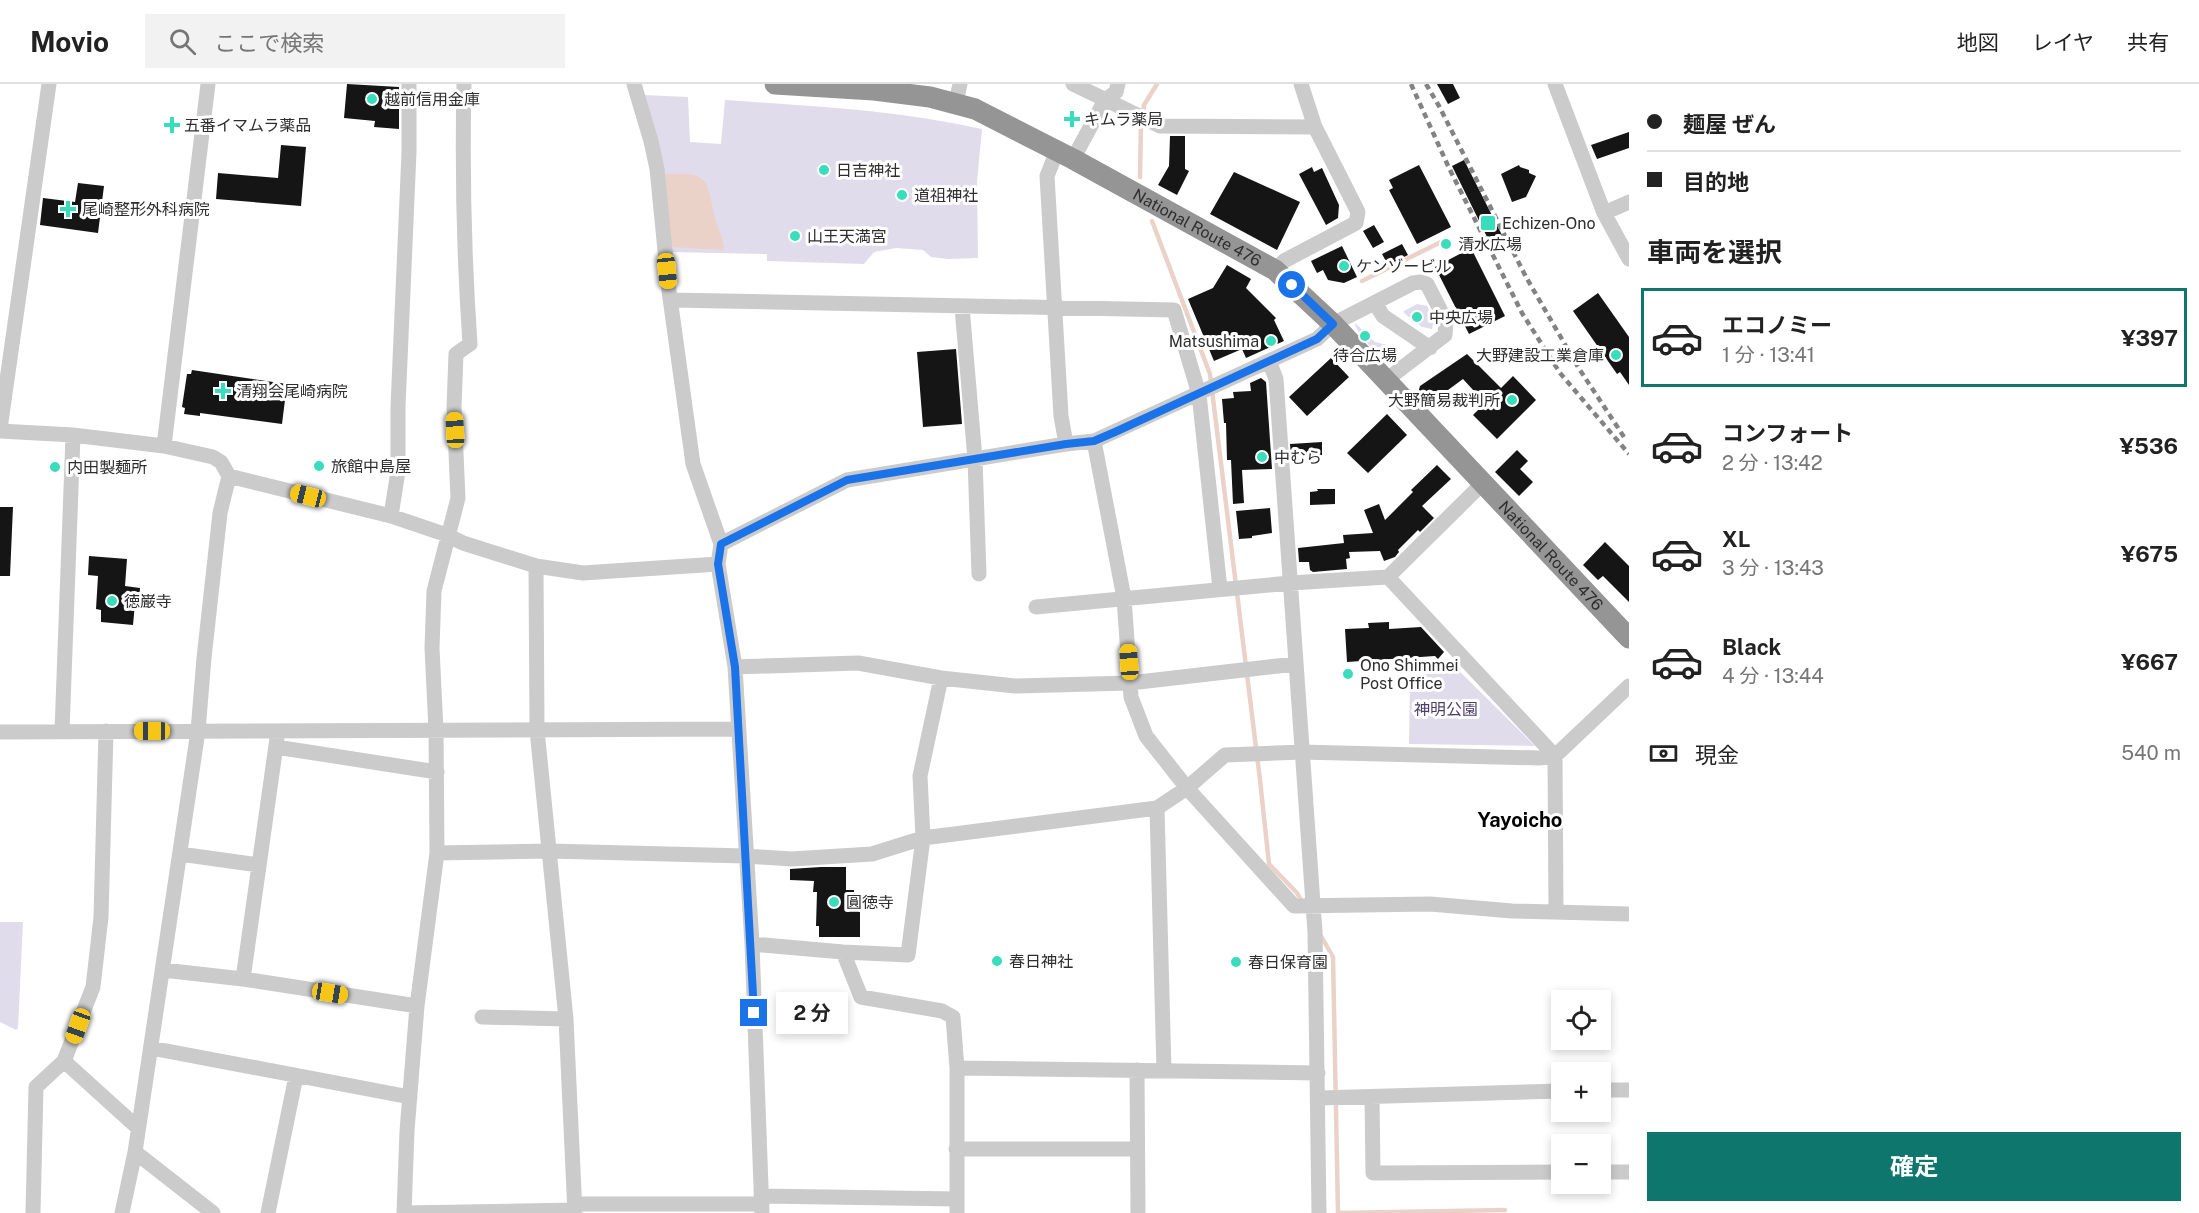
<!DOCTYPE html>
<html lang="ja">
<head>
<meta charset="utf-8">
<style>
	:root { --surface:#fff; --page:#f2f2f2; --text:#222; --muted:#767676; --line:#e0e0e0; --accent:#0f766e }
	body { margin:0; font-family:"Public Sans","Noto Sans JP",sans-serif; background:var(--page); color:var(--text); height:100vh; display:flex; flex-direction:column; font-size:22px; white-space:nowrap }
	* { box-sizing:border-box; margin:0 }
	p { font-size:20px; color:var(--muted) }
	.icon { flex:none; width:33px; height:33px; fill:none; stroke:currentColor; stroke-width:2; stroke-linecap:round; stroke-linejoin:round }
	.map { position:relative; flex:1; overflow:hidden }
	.side { display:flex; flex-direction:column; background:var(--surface); width:570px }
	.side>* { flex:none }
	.guide { display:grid; align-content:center; height:132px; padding:0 18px; background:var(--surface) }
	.tools { position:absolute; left:1551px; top:906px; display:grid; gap:12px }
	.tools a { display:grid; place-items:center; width:60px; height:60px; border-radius:0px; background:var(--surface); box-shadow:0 3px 9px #0003; font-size:30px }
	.end { position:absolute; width:27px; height:27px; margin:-14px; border:8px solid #1a73e8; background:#fff; box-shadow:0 0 0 3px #fff }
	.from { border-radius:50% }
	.bubble { position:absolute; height:42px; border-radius:0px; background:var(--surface); box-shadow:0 3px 9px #0003; font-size:20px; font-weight:700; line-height:42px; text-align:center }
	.car { position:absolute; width:18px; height:36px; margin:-18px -9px; border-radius:8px; box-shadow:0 0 4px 2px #0007; background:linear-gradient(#f5c518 24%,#345 0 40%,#f5c518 0 76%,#345 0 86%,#f5c518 0) }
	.guide b { display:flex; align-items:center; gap:21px; height:57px; font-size:22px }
	.guide b+b { border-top:2px solid var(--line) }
	.guide i { width:15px; height:15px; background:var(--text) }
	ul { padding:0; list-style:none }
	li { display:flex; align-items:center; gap:18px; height:99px; margin:0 12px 9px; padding:0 6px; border:3px solid transparent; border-radius:0px }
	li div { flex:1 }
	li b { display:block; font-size:22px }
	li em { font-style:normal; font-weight:700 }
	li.selected { border-color:var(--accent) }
	li>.icon { width:54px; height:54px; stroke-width:1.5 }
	h2 { padding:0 18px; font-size:27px; line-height:72px }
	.pay { display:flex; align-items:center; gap:15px; height:66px; padding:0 18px; font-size:22px }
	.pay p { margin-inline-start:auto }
	.button { display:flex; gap:12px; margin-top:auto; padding:12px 18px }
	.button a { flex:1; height:69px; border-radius:0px; background:var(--accent); color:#fff; font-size:24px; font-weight:700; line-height:69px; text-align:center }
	header { display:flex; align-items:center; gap:36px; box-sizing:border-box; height:84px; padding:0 30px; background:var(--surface); border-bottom:2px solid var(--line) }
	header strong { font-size:28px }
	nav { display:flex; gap:33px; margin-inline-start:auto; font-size:21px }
	.search { width:420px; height:54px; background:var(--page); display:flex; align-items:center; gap:15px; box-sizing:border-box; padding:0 21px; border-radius:0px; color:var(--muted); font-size:22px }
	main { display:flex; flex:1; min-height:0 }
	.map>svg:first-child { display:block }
	.green { fill:#e1dceb }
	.water { fill:#ead2c9 }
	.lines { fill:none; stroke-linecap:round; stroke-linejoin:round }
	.stream { stroke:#ead2c9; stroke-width:4.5 }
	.building { fill:#151515 }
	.minor { stroke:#cbcbcb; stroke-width:15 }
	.highway { stroke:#959595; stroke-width:21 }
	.rail { stroke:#838383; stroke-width:4.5; stroke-dasharray:6 4.5; stroke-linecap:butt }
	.route { stroke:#1a73e8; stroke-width:8 }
	.poi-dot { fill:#39dcbb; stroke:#fff; stroke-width:2 }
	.labels { text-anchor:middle; stroke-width:6; stroke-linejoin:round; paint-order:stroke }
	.poi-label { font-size:16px; fill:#2e2e2e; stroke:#fff; text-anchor:start }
	.street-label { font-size:16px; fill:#2e2e2e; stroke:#fff }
	.park-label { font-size:16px; fill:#4e3e67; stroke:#fff }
	.quarter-label { font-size:20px; font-weight:bold; fill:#000; stroke:#fff }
</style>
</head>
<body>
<header>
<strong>Movio</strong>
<div class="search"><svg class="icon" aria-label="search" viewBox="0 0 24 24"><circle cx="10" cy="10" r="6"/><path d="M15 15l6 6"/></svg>ここで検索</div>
<nav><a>地図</a><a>レイヤ</a><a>共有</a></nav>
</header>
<main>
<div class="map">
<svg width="1629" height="1129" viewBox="0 0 1629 1129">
	<rect width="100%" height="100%" fill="#fff"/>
	<path class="green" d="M643,11L688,13L690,58L721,60L725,16C811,22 898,26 982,45L977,98L978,174L948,175L931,173L923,166L896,164L874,168L864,180L767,177V170L669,168Z
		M1417,220L1427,222L1434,236L1432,245L1422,243L1404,229V227Z
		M1355,239L1375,258L1387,261L1395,271C1391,273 1390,275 1385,273C1376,271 1355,247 1355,239Z
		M1447,575L1535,662L1409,660L1410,600Z
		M0,838H23L18,944L16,946L0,938Z"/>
	<path class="water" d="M665,90C711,88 706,95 715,134C718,145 724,155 724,166L671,163Z"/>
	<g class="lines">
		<path class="stream" d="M1143,29L1144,21L1157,0
			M1140,93L1141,38
			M1152,137L1210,290L1260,696L1269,780L1297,809L1302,818
			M1362,197L1441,158H1447
			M1321,852L1333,873L1338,1129L1505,1126"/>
	</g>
	<path class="building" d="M347,0L399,3V45L374,43L375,37L344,34Z
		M1437,0H1453L1460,14L1448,20Z
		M1629,48V64L1597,75L1591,61Z
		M1170,52H1185V85L1189,87L1177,111L1158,101L1169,82Z
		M281,61L306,63L301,122L216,115L218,89L278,94Z
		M1464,76L1505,157L1492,163L1452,82Z
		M1419,81L1451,143L1417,160L1389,106L1393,104L1389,96Z
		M1519,81L1520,83L1529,86V89L1536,92L1526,113L1512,118L1501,90Z
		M1312,83L1314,88L1322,84L1339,121L1338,134L1326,141L1299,90Z
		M1234,88L1300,118L1277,166L1210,130Z
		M78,99L104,102L98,149L40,141L43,114L75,118Z
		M1374,141L1384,158L1373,164L1363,147Z
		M1402,160L1408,171L1388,181L1382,170Z
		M1342,162L1357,193L1344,199L1328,196L1323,186L1317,189L1311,177Z
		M1471,164L1505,232L1469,250L1435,183Z
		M1227,181L1251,195L1246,204L1276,234L1274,236L1284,257L1246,274L1242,265L1214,277L1188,215L1213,204Z
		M1598,209L1629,253V301L1620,288L1617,290L1573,227Z
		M956,265L962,340L923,343L917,268Z
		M1467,270L1501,304L1513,292L1536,316L1497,355L1473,331L1485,319L1463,295L1429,320L1418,309L1420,302Z
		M1331,274L1349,293L1307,332L1289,313Z
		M192,286L287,300L282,340L200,329V332L184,330L185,324L182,323L187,290H191Z
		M1261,294L1266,298L1272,385L1242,386L1244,419L1233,420L1231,376H1227L1226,339H1224L1222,315L1234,314L1233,308L1251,307L1250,299Z
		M1387,330L1407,351L1368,389L1347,369Z
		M1322,358V371L1291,372L1290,360Z
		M1517,366L1528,377L1520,385L1533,398L1519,412L1495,388Z
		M1437,381L1451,395L1422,422L1434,434L1420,448L1418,446L1398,466L1399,468L1395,473L1384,477L1380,467L1349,468L1350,474L1346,475L1347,485L1313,488L1310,486L1309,478H1299L1298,464L1344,459L1343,451L1373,449L1364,426L1379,420L1385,436L1413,408L1411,406Z
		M1317,405H1335V420L1310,421V408L1318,407Z
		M0,423H13L10,492H0Z
		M1270,424L1272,449L1252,452V454L1239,455L1236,427Z
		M1605,458L1629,482V518L1603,492L1598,496L1583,481Z
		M89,472L127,475L125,502L140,504L139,520L135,519L133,541L101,538V526L96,525L98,492L88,491Z
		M1389,538V545L1421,543L1444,568L1438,575L1435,572L1347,578L1345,545L1369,544L1368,539Z
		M821,783H846V806H854V818L860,819V853H819V842H816L817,808H813L814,797L790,796V785Z"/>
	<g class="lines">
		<path class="minor" d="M634,0L651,57L657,85L669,207L693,380L721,460L718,480L735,583L752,860L762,1129
			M1073,0L1160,42L1315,43
			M1555,0L1604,129L1629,175
			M956,19L960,0
			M1057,67L1047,92L1061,332L1066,360
			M1073,75L1105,16L1116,8L1118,0
			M1604,129L1629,118
			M1275,186L1284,177L1356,139L1358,128L1315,43L1301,0
			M671,216L1174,226L1199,310L1220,505
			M1375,219L1383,232L1430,264
			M962,223L975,375L979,490
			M1269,277L1276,295L1315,848L1319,1129
			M0,345L49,0
			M0,347L73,351L164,362L213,373L221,378L229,392L391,432L447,451L463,459L536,482L583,489L718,480
			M1094,357L1124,514L1131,613L1146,652L1187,704L1294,822L1430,820L1512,827L1629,830
			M164,362L208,0
			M391,432L398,387V323L409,68V0
			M721,460L847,396L1066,360L1094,357L1317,255L1333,240L1413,199L1420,198L1427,200L1446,237L1445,251L1385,297
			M536,482L537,646L566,935L575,1129
			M1388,493L1555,672L1556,827
			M1036,523L1290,499L1388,493L1482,400
			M735,583L858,579L941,594L1015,602L1130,599L1295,580
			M62,647L73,351
			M0,648L737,645
			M276,663L437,688
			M1157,724L1164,987
			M437,769L549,767L746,772L791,775L872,770L923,754L1157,724L1187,704L1225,671L1301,668L1539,674L1555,672L1629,602
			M180,770L259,781
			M752,860L843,868L908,871L923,754L920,692L941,594
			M843,868L861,913L942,927L953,933L957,984V1129
			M163,886L243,895L417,922
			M243,895L278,647
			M482,933L566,935
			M151,964L410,1013
			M64,977L138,1044
			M957,984L1318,989
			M1137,986L1138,1129
			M1600,1006H1629
			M1319,1014L1562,1007
			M1372,1014L1373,1089L1562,1088
			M956,1065H1137
			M135,1068L213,1129
			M1600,1088H1629
			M761,1112L957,1115
			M575,1120H762
			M33,1129L36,1003L64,977L93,903L101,833L106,647
			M122,1129L135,1068L198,647L204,574L220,429L229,392
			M268,1129L296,992
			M404,1129L407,1047L417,922L437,769L436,646L432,564L434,507L458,414L454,323L456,270L470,260C464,173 462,87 464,0
			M404,1129L575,1126"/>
		<path class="highway" id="s1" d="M775,0L874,6L930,13L975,25L1073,75L1275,186L1333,240L1629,554"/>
		<path class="rail" d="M1411,0L1449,84L1522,229L1560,289L1629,370
			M1426,0L1439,22L1526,193L1578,283L1626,356"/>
	</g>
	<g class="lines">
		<path class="route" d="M754,929L735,583L718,480L721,460L847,396L1066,360L1094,357L1115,348L1317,255L1333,240L1292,201"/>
	</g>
	<g class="poi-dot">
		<circle cx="372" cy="15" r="6"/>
		<path d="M1069 26h6v6h6v6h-6v6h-6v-6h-6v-6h6z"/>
		<path d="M169 32h6v6h6v6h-6v6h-6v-6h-6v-6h6z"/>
		<circle cx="824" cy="86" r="6"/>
		<circle cx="902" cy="111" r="6"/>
		<path d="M65 116h6v6h6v6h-6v6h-6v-6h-6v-6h6z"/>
		<rect x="1480" y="131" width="16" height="16" rx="3"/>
		<circle cx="795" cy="152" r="6"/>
		<circle cx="1446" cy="160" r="6"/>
		<circle cx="1344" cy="182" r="6"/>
		<circle cx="1417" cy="233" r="6"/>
		<circle cx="1365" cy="252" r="6"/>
		<circle cx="1271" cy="257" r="6"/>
		<circle cx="1616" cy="271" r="6"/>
		<path d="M220 298h6v6h6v6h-6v6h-6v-6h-6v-6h6z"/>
		<circle cx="1512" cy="316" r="6"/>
		<circle cx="1262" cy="373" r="6"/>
		<circle cx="319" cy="382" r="6"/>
		<circle cx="55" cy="383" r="6"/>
		<circle cx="112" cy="517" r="6"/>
		<circle cx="1348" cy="590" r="6"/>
		<circle cx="834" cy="818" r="6"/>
		<circle cx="997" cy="877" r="6"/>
		<circle cx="1236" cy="878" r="6"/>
	</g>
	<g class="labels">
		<g class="poi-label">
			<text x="384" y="21">越前信用金庫</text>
			<text x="1084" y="41">キムラ薬局</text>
			<text x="184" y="47">五番イマムラ薬品</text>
			<text x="836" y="92">日吉神社</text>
			<text x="914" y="117">道祖神社</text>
			<text x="82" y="131">尾崎整形外科病院</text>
			<text x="1502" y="145">Echizen-Ono</text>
			<text x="807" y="158">山王天満宮</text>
			<text x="1458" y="166">清水広場</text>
			<text x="1356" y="188">ケンゾービル</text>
			<text x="1429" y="239">中央広場</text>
			<text x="1259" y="263" text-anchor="end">Matsushima</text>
			<text x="1365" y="277" text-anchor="middle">待合広場</text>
			<text x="1604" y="277" text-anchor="end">大野建設工業倉庫</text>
			<text x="236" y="313">清翔会尾崎病院</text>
			<text x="1500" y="322" text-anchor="end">大野簡易裁判所</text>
			<text x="1274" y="379">中むら</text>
			<text x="331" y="388">旅館中島屋</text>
			<text x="67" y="389">内田製麺所</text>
			<text x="124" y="523">徳巌寺</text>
			<text x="1360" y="587">Ono Shimmei<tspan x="1360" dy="18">Post Office</tspan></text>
			<text x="846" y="824">圓徳寺</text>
			<text x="1009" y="883">春日神社</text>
			<text x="1248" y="884">春日保育園</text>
		</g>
		<g class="street-label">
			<text dy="6" stroke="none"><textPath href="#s1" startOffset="454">National Route 476</textPath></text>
			<text dy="6" stroke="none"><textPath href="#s1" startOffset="940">National Route 476</textPath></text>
		</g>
		<g class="park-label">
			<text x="1446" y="631">神明公園</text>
		</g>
		<g class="quarter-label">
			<text x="1520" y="743">Yayoicho</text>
		</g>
	</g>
</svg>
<div class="tools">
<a><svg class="icon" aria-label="locate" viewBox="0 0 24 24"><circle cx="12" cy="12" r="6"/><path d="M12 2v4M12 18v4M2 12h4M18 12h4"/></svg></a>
<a>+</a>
<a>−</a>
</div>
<i class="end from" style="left:1292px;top:201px"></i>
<i class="end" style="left:754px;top:929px"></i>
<div class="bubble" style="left:776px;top:908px;width:72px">2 分</div>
<i class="car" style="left:667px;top:187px;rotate:174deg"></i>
<i class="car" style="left:455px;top:346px;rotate:357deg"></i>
<i class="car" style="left:308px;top:412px;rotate:284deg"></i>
<i class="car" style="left:1129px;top:578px;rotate:356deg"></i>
<i class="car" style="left:152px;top:647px;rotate:270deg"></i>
<i class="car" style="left:330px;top:909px;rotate:99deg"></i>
<i class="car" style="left:78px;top:942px;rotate:200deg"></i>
</div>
<section class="side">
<div class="guide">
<b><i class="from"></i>麺屋 ぜん</b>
<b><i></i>目的地</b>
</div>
<h2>車両を選択</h2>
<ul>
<li class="selected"><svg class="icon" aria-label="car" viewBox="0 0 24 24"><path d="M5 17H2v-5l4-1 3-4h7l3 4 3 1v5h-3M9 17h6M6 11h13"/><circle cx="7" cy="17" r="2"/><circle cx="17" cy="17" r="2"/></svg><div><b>エコノミー</b><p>1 分 · 13:41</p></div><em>¥397</em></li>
<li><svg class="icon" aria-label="car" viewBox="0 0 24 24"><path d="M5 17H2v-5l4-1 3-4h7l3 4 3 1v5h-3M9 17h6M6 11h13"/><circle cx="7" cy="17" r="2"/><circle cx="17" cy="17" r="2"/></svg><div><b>コンフォート</b><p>2 分 · 13:42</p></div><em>¥536</em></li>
<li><svg class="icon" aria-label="car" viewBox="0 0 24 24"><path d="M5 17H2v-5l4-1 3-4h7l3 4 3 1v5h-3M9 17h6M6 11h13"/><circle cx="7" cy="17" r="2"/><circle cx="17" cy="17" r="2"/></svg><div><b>XL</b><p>3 分 · 13:43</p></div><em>¥675</em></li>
<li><svg class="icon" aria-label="car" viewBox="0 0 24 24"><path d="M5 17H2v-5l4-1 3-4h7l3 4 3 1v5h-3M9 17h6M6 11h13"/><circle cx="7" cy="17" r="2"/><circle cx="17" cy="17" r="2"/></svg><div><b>Black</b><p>4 分 · 13:44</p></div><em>¥667</em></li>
</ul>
<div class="pay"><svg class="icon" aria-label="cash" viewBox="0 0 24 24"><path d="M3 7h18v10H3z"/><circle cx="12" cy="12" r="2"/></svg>現金<p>540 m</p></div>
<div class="button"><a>確定</a></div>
</section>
</main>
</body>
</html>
